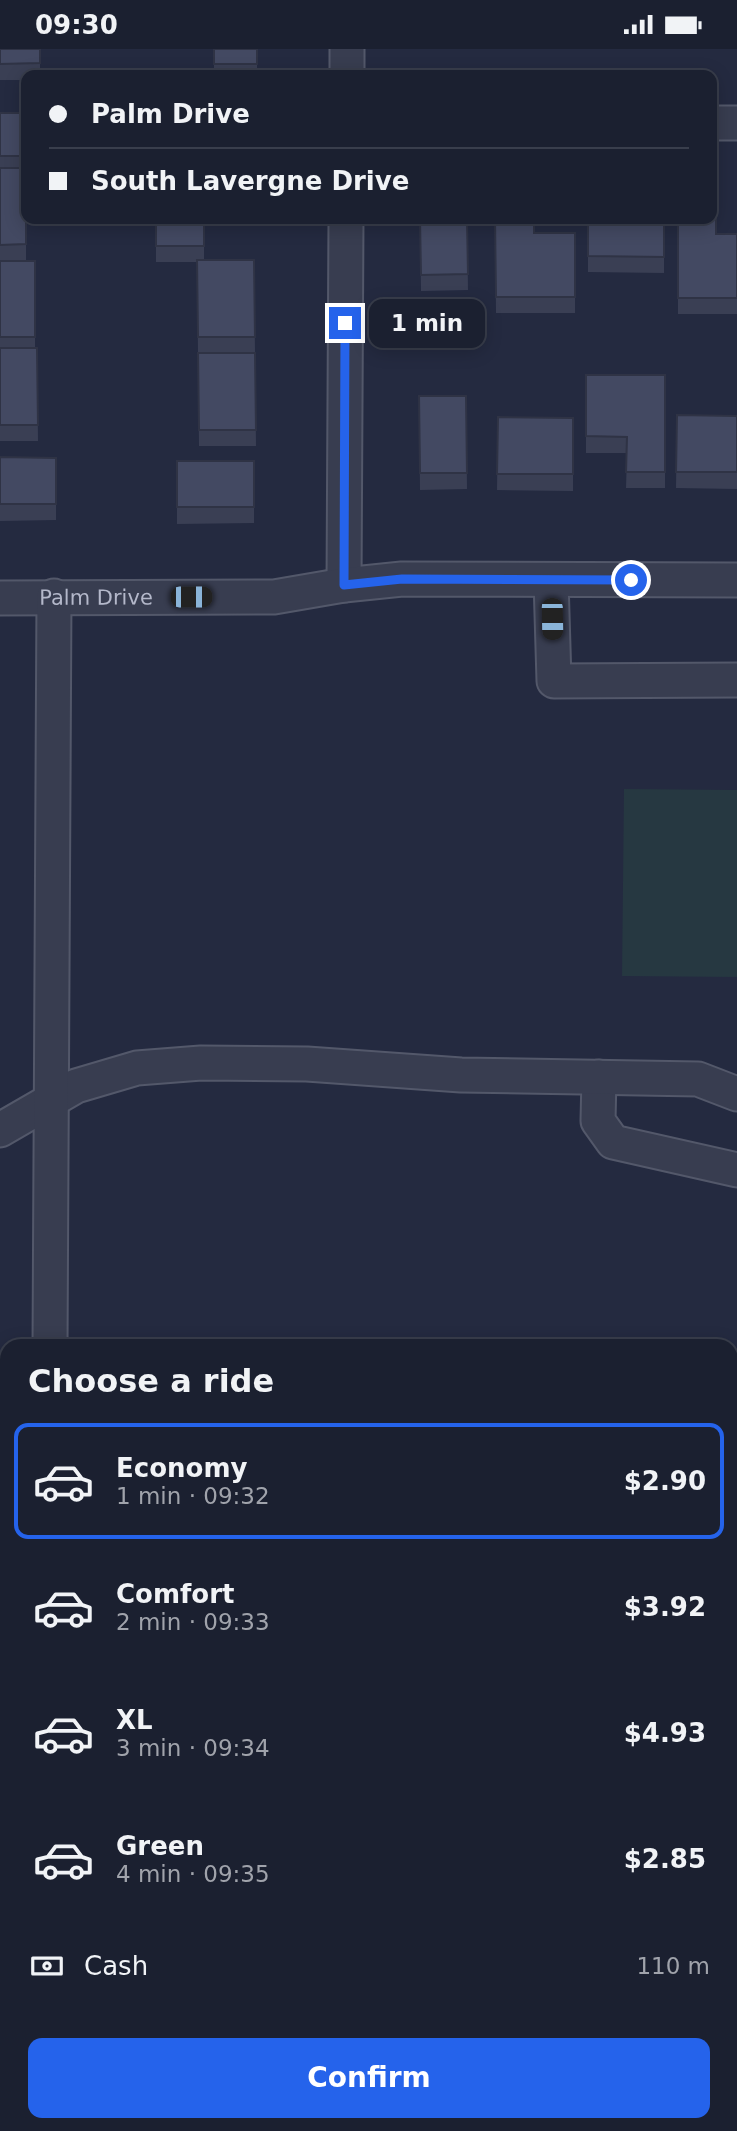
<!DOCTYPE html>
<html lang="en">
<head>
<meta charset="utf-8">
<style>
	:root { --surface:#1b2030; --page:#242838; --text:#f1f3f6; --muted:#a0a3ab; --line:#393e4c; --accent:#2563eb }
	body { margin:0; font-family:"DejaVu Sans",sans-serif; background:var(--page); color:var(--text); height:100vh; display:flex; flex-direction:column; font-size:26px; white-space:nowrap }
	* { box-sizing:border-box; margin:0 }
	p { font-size:23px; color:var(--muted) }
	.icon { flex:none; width:38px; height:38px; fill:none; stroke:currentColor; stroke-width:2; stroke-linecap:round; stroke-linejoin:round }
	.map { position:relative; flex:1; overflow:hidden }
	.sheet { position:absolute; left:0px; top:1290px; width:738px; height:793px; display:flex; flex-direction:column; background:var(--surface); border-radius:21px 21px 0 0; box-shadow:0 4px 18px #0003,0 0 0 2px var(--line) }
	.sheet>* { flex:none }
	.banner { position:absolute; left:21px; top:21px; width:696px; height:154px; border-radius:14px; box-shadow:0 4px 18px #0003,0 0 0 2px var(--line); display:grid; align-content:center; height:154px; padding:0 28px; background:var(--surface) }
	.end { position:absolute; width:32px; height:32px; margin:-16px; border:9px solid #2563eb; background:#fff; box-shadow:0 0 0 4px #fff }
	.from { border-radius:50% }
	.bubble { position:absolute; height:49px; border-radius:14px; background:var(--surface); box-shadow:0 4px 18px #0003,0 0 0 2px var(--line); font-size:23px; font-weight:800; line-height:49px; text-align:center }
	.car { position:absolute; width:21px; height:42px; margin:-21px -10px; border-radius:9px; box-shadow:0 0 5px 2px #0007; background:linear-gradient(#222 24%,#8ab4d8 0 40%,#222 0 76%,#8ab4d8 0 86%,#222 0) }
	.banner b { display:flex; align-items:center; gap:24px; height:66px; font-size:26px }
	.banner b+b { border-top:2px solid var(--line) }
	.banner i { width:18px; height:18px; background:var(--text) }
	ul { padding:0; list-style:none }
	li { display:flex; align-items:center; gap:21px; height:116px; margin:0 14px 10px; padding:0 14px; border:4px solid transparent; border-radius:14px }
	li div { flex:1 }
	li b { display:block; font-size:26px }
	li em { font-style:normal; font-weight:800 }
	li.selected { border-color:var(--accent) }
	li>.icon { width:63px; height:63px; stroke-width:1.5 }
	h2 { padding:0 28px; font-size:32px; line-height:84px }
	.pay { display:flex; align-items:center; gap:18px; height:77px; padding:0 28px; font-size:26px }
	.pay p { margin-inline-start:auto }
	.action { display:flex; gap:14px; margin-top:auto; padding:14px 28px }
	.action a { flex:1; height:80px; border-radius:14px; background:var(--accent); color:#fff; font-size:28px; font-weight:800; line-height:80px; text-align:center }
	.status { display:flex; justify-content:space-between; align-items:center; height:49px; padding:0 35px; background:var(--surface); direction:ltr }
	.status svg { height:19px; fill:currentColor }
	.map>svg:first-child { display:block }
	.green { fill:#263841 }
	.water { fill:#374167 }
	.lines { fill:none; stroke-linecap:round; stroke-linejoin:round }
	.minor-casing { stroke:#53586a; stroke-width:37 }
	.major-casing { stroke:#414659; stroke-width:42 }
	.path { stroke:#44555e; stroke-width:4.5; stroke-dasharray:5 5; stroke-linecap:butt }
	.minor { stroke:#383d50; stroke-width:33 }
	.major { stroke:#565b70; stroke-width:38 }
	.wall { fill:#3a3f54 }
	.building { fill:#434962; stroke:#2f3345; stroke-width:2 }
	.route { stroke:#2563eb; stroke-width:9 }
	.labels { text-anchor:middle; stroke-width:5; stroke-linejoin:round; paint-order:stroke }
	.street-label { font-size:21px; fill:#b4b8ca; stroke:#1d2235 }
</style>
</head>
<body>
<div class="status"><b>09:30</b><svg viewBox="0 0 49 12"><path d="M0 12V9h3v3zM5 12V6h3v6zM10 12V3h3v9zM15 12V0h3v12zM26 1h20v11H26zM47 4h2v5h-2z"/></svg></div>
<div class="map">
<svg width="737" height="2082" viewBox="0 0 737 2082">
	<rect width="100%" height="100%" fill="#242a40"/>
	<path class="green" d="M624,740L737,741V928L622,927Z
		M0,1665L7,1667V2076H482V2082H0Z"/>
	<path class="water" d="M732,1351L737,1367V1423L732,1425Z"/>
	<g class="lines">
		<defs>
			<g id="minor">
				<path d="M347,26V0"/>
				<path d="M712,74H737"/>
				<path d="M551,531L554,632L737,631"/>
				<path d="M344,536L346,170"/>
				<path id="s1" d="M0,549L274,548L344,536L402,530L737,531"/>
				<path d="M599,1028L598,1072L613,1093L737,1121"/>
				<path d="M0,1081L76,1037L137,1019L201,1014L307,1015L461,1026L698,1030L737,1045"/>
				<path d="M50,1297L54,547"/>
				<path d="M0,1438L7,1439"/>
				<path d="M732,1590L737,1591"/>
				<path d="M732,1948L737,1945"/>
				<path d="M732,2042L737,2045"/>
			</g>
			<path id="major" d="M0,1585L7,1586
				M732,1738L737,1739"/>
		</defs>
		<use href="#minor" class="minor-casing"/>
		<use href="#major" class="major-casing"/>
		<path class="path" d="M0,1701H7
			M457,2076V2082"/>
		<use href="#minor" class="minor"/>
		<use href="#major" class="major"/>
	</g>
	<path class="wall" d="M0,0H40V26H26V31H0Z
		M214,0H257V26H214Z
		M0,64H26V212H0Z
		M156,170H253V177H204V211H254L256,397H199L197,213H156Z
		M420,170H467L468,241L421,242Z
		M495,170L534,184H575V264H496Z
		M588,170H664V224L588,223Z
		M678,170L716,185H737V265H678Z
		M0,212H35V299H37L38,392H0Z
		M586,326H665V439H626L627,404H586Z
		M419,347H466L467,440L420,441Z
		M677,366L737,367V440L676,439Z
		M498,368L573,369V442L497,441Z
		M0,408L56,409V471L0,472Z
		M177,412H254V474L177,475Z"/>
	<path class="building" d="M0,0H40V14L0,15Z
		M214,0H257V15H214Z
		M0,64H26V107H0Z
		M0,119H26V195L0,196Z
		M716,151V185H737V249H678V170H712V152Z
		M156,170H204V197H156Z
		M420,170H467L468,225L421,226Z
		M495,170H534V184H575V248H496Z
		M588,170H664V208L588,207Z
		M197,211H254L255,288H198Z
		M0,212H35V288H0Z
		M0,299H37L38,376H0Z
		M198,304H255L256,381H199Z
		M586,326H665V423H626L627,388L586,387Z
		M419,347H466L467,424H420Z
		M677,366L737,367V423H676Z
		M498,368L573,369V425H497Z
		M0,408L56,409V455H0Z
		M177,412H254V458H177Z"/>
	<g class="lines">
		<path class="route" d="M345,274L344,536L402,530L631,531"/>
	</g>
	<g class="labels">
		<g class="street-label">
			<text dy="7" stroke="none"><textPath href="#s1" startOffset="96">Palm Drive</textPath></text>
		</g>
	</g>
</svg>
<i class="end from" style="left:631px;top:531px"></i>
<i class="end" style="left:345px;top:274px"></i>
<div class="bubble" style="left:369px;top:250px;width:116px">1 min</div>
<i class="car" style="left:191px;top:548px;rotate:90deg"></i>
<i class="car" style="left:552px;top:570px;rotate:179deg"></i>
<div class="banner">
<b><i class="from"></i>Palm Drive</b>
<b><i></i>South Lavergne Drive</b>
</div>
<section class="sheet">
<h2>Choose a ride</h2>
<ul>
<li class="selected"><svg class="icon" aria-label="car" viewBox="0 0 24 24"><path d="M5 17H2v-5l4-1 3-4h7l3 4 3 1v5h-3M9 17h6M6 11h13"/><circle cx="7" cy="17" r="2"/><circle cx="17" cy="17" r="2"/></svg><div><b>Economy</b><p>1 min · 09:32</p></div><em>$2.90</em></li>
<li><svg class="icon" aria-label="car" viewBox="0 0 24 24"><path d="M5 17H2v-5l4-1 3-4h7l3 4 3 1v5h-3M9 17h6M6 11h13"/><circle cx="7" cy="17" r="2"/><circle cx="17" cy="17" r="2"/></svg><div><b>Comfort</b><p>2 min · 09:33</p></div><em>$3.92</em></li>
<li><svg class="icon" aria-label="car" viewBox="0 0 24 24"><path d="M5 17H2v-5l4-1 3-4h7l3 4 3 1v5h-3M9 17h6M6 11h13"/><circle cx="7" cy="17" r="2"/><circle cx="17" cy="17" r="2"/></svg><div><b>XL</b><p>3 min · 09:34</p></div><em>$4.93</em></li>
<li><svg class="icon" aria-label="car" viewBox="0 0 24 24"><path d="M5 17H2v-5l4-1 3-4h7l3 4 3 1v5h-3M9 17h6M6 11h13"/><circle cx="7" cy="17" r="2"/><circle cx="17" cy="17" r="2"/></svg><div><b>Green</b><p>4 min · 09:35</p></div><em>$2.85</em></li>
</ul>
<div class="pay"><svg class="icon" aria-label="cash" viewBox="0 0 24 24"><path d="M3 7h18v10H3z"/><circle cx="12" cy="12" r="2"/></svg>Cash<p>110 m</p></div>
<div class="action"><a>Confirm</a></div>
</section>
</div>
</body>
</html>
